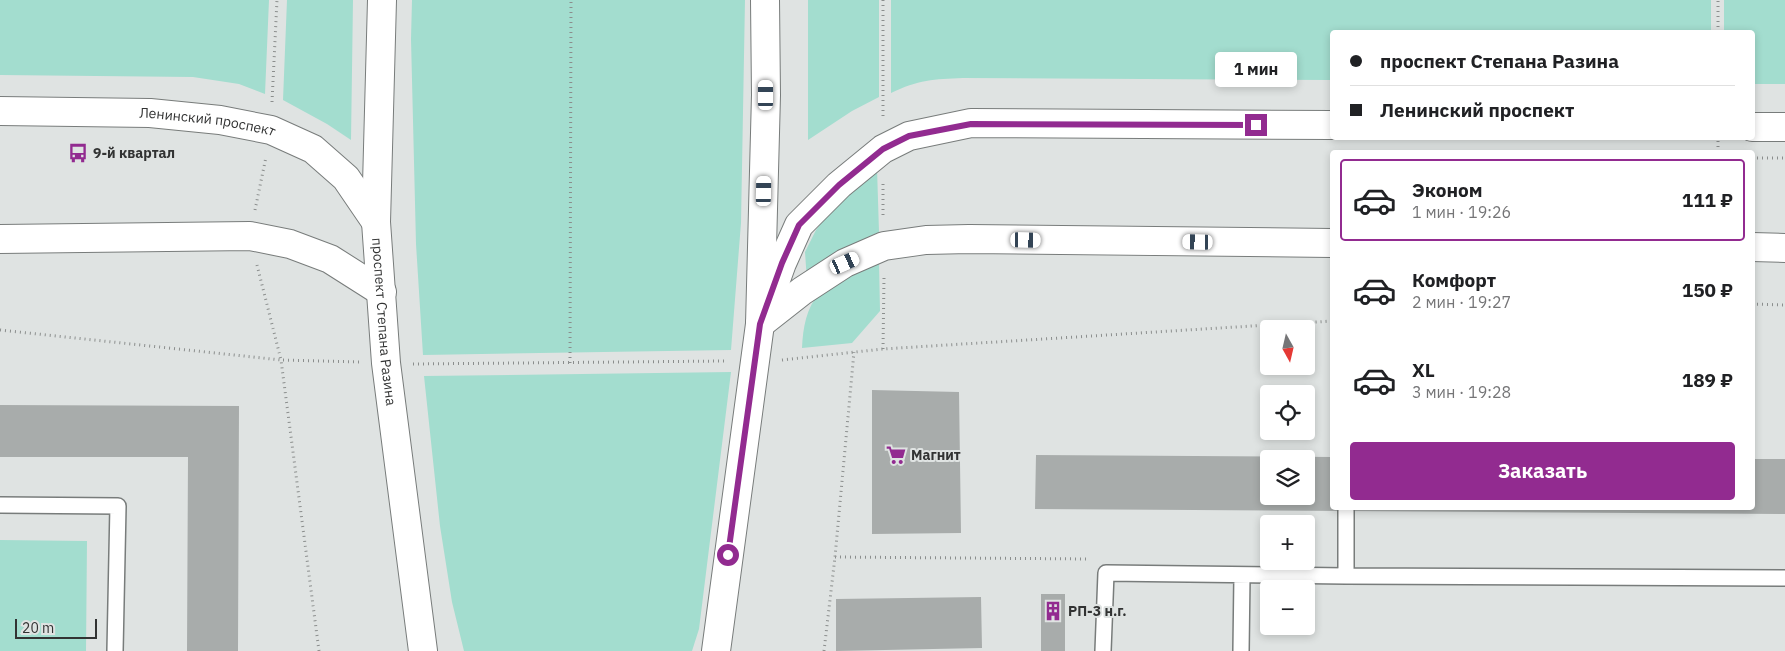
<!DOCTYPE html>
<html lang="ru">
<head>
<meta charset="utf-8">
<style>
	:root { --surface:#fff; --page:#f2f2f2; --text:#202124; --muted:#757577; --line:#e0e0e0; --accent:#922b90 }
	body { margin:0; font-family:"IBM Plex Sans",sans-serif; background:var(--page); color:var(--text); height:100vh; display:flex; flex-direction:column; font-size:19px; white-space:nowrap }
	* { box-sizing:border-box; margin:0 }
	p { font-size:16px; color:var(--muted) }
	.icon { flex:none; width:28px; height:28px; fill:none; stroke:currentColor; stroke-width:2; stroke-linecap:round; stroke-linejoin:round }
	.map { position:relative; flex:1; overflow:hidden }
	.sheet { position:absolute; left:1330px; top:150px; width:425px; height:360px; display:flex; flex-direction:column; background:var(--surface); border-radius:5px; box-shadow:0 2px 8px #0003 }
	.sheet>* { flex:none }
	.hud { position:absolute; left:1330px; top:30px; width:425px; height:110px; border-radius:5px; box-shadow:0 2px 8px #0003; display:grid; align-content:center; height:110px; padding:0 20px; background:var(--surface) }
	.needle { width:32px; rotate:172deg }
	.fabs { position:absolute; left:1260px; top:320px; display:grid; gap:10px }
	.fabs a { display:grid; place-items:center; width:55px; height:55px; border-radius:5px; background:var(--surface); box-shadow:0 2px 8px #0003; font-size:25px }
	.scale { position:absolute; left:15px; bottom:12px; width:82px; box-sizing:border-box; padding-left:5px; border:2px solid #323333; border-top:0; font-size:14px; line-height:18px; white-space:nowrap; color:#323333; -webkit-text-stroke:4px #dfe3e2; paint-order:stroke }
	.end { position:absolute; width:22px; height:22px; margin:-11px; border:6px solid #922b90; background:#fff; box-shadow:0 0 0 2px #fff }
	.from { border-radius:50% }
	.bubble { position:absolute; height:35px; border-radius:5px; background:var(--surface); box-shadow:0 2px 8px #0003; font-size:16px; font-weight:800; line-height:35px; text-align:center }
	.car { position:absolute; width:15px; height:30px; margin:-15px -8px; border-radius:6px; box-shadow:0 0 4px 1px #0007; background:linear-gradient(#fff 24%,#345 0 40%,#fff 0 76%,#345 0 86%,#fff 0) }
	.hud b { display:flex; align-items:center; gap:18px; height:48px; font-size:19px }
	.hud b+b { border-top:1px solid var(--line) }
	.hud i { width:12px; height:12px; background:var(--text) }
	ul { padding:9px 0 0; list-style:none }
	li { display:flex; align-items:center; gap:15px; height:82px; margin:0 10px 8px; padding:0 10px; border:2px solid transparent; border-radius:5px }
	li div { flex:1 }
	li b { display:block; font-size:19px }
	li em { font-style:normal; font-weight:800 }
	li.on { border-color:var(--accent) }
	li>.icon { width:45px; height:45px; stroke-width:1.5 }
	.cta { display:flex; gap:10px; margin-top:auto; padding:10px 20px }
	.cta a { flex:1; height:58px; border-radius:5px; background:var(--accent); color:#fff; font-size:20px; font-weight:800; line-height:58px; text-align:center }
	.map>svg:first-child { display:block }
	.green { fill:#a3ddcf }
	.building { fill:#a8acab; fill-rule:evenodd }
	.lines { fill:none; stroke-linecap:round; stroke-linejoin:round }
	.lane-casing { stroke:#787c7b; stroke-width:18 }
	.street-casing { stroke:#787c7b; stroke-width:30 }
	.secondary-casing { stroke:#787c7b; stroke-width:30 }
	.path { stroke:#8b8e8d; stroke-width:3; stroke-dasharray:1 4; stroke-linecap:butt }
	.lane { stroke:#fff; stroke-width:15 }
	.street { stroke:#fff; stroke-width:28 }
	.secondary { stroke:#fff; stroke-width:28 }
	.route { stroke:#922b90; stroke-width:6 }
	.labels { text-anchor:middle; stroke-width:4; stroke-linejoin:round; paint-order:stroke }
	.street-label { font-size:14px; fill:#323333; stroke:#dfe3e2 }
	.poi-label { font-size:14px; font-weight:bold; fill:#323333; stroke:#dfe3e2; text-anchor:start }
</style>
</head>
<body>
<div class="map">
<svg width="1785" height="651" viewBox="0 0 1785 651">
	<rect width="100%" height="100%" fill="#dfe3e2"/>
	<path class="green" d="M0,0H269L265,94L239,84L193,77L0,75Z
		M287,0H353L351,140L327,124L283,100Z
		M412,0H745L741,223L731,350L423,355L416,244L411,39Z
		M808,0H879V97L852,111L808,140Z
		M891,0H1711V32H1332V80L963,78C934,79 918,80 891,93Z
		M1724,0H1785V84H1753L1752,32H1724Z
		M877,168L879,232L851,246L807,281L805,252L816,230L832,207Z
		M879,261L880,311L852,343L802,348C803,328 806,308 820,292C827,284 867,267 879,261Z
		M731,372L699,629L692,651H464L452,602L440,526L424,376Z
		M0,540L87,541L86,651H0Z"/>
	<path class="building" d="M872,390L959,392L961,533L872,534Z
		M0,405L239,406L238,651H187L188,457H0Z
		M1036,455L1332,457V508H1752V459H1785V514L1035,509ZM1269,459H1306V496H1269Z
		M1041,594H1065V651H1041Z
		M981,597L982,648L836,651V599Z"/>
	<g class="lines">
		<defs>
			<path id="lane" d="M0,505L118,506L115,651
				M1346,511V576L1785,578
				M1103,651L1106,573L1346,576
				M1241,651L1242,576"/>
			<path id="street" d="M0,239L250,236L290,244L330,259L382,292
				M1752,247L1785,248
				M760,324L802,291L845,263L884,246L926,240L969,239L1332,243"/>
			<g id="secondary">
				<path id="s1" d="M382,0L376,222L386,363L423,651"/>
				<path id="s2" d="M0,111L150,113L220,120L271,130L313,149L346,178L376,222"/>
				<path d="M1752,127H1785"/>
				<path d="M760,324L782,263L799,225L839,185L883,149L909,136L971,123L1332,125"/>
				<path d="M716,651L760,324L766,95L765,0"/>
			</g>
		</defs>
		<use href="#lane" class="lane-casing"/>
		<use href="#street" class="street-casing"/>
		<use href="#secondary" class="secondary-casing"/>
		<path class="path" d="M883,0V118
			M1718,32V0
			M272,102L277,0
			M1718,152V138
			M1752,158H1785
			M883,184V218
			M255,210L266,157
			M257,265L281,360L359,362
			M1752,304L1785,305
			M0,330L281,360L319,651
			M883,349L884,277
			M782,360L883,349L1332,321
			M570,363L571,0
			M413,364L726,361
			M835,557L1089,559
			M824,651L835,557L854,352"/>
		<use href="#lane" class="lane"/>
		<use href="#street" class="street"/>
		<use href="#secondary" class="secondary"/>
	</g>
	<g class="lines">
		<path class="route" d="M728,555L760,324L782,263L799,225L839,185L883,149L909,136L971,124L1256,125"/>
	</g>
	<defs>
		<symbol id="bus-bare" viewBox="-9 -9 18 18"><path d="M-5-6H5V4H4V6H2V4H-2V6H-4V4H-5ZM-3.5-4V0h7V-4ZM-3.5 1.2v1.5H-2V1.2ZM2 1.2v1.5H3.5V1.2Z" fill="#922b90" stroke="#dfe3e2" stroke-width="2.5" paint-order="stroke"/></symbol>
		<symbol id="supermarket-bare" viewBox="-9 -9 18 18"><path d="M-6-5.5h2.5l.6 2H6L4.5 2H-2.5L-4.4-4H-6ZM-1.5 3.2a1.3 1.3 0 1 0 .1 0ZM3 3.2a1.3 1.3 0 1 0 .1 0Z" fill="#922b90" stroke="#dfe3e2" stroke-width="2.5" paint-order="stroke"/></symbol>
		<symbol id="building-bare" viewBox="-9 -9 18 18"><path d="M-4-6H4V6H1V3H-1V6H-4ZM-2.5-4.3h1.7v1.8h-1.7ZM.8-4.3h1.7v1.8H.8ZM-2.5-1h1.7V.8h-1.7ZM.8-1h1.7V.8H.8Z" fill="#922b90" stroke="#dfe3e2" stroke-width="2.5" paint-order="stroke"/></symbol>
	</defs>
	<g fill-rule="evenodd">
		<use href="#bus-bare" x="64" y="139" width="28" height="28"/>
		<use href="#supermarket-bare" x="882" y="441" width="28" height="28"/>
		<use href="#building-bare" x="1039" y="597" width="28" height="28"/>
	</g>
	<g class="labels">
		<g class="street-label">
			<text dy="5" stroke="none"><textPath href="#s2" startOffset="208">Ленинский проспект</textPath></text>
			<text dy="5" stroke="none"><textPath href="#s1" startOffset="322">проспект Степана Разина</textPath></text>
		</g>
		<g class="poi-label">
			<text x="93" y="158">9-й квартал</text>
			<text x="911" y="460">Магнит</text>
			<text x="1068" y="616">РП-3 н.г.</text>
		</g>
	</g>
</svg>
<div class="fabs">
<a><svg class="needle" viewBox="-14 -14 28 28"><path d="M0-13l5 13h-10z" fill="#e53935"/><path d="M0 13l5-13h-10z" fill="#757577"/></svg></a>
<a><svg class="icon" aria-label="locate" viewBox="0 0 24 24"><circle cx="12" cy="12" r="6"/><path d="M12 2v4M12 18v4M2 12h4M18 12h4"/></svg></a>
<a><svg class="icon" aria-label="layers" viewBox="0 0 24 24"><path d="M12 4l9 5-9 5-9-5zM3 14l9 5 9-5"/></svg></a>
<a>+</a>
<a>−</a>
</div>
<div class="scale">20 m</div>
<i class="end from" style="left:728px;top:555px"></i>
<i class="end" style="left:1256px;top:125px"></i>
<div class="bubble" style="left:1215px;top:52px;width:82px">1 мин</div>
<i class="car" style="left:766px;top:95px;rotate:0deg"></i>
<i class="car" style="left:764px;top:191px;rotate:1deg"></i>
<i class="car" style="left:1026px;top:240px;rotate:91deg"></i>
<i class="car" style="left:1198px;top:242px;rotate:271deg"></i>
<i class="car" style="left:845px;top:263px;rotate:66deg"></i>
<div class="hud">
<b><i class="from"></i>проспект Степана Разина</b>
<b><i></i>Ленинский проспект</b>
</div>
<section class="sheet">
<ul>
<li class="on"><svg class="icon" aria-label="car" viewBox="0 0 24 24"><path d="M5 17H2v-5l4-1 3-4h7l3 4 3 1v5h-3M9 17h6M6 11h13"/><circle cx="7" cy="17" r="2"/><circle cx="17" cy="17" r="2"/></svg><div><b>Эконом</b><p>1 мин · 19:26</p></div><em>111 ₽</em></li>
<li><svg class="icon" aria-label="car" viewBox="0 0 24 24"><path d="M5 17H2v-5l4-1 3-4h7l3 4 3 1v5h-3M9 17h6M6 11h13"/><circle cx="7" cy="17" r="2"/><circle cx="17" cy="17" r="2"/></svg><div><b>Комфорт</b><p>2 мин · 19:27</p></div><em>150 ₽</em></li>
<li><svg class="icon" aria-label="car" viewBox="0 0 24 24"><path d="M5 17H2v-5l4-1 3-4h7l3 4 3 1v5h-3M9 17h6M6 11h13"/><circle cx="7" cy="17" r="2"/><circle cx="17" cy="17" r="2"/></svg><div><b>XL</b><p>3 мин · 19:28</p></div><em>189 ₽</em></li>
</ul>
<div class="cta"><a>Заказать</a></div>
</section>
</div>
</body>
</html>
